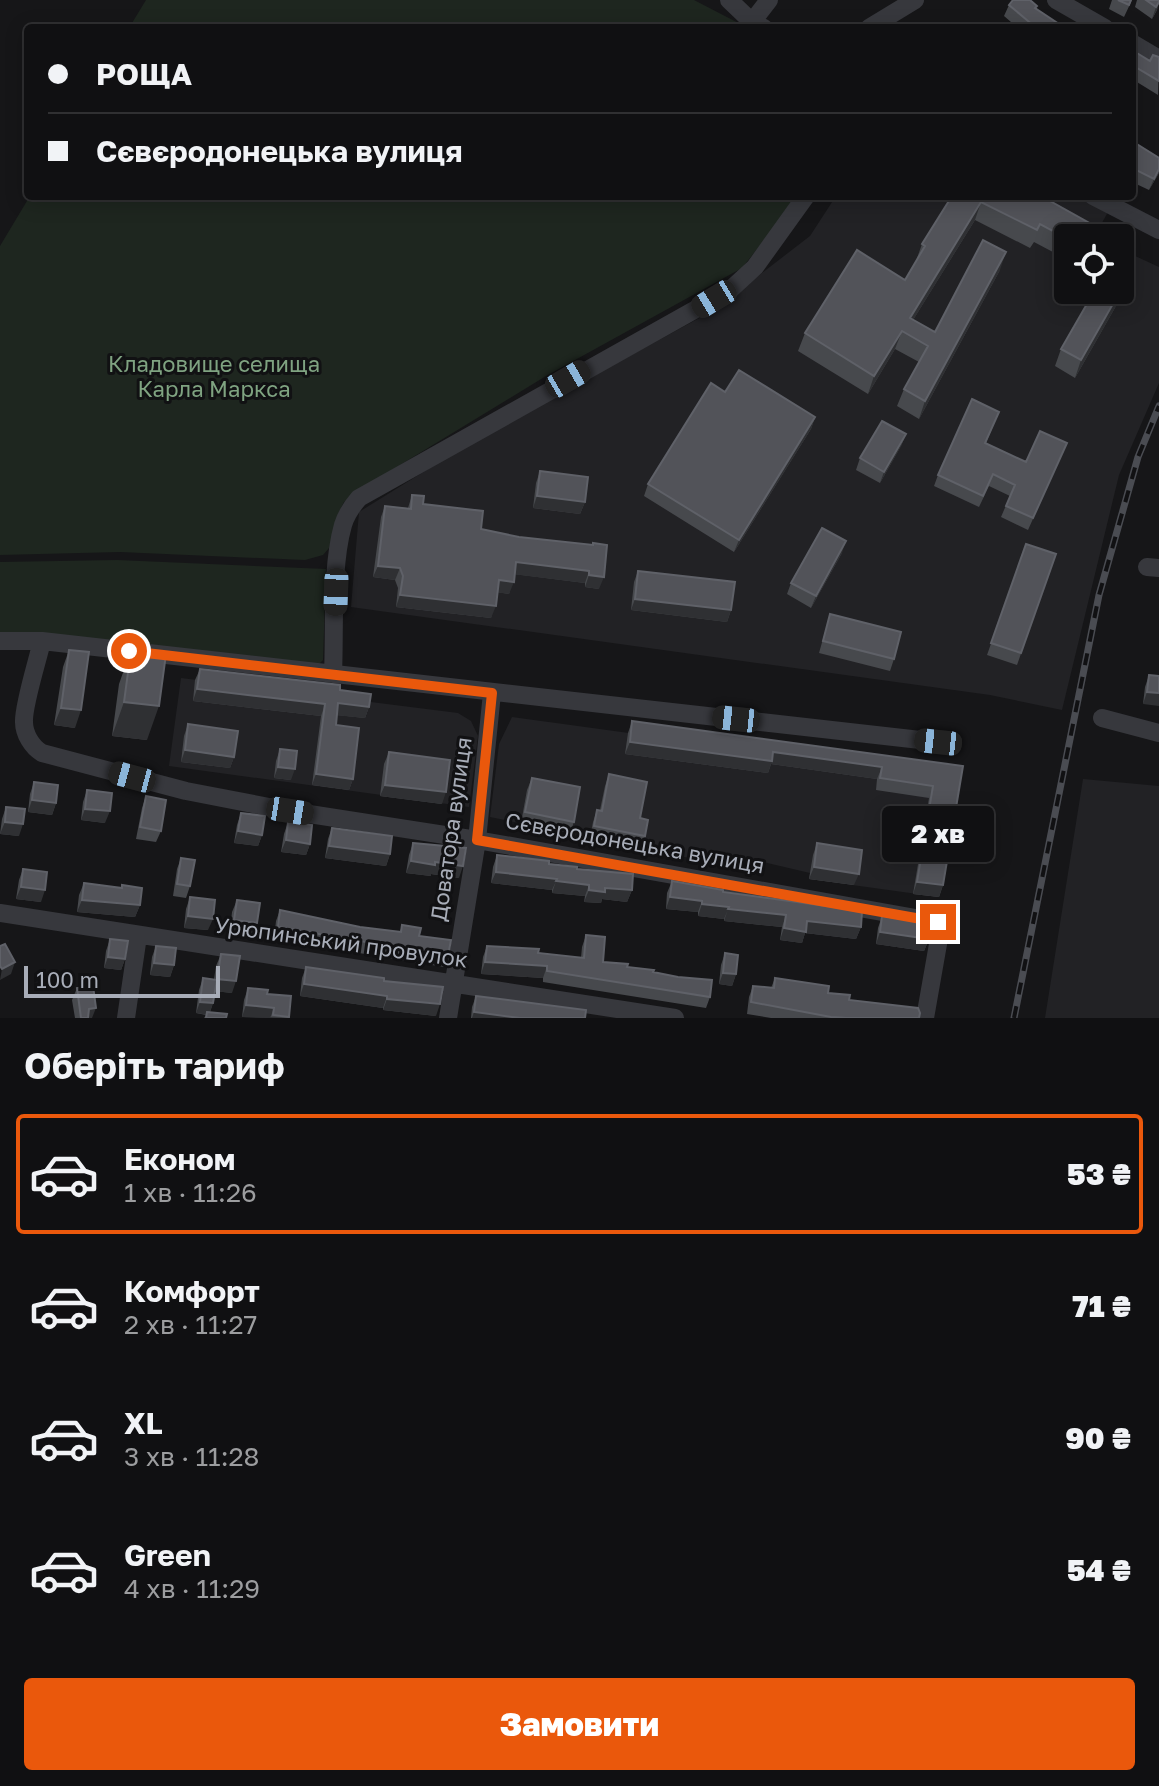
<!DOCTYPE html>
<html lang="uk">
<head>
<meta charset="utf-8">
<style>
	:root { --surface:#101012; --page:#19191b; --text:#f1f3f6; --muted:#9c9d9f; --line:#303032; --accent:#ea580c }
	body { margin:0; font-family:"Golos Text",sans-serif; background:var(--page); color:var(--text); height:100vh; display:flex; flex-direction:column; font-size:30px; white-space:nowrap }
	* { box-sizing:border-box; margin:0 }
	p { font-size:26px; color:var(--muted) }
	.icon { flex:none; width:44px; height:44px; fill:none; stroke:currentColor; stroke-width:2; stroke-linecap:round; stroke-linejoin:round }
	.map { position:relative; height:1018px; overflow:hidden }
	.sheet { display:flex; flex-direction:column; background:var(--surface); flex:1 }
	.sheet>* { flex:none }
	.hud { position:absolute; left:24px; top:24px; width:1112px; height:176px; border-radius:8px; box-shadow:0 4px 20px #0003,0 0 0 2px var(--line); display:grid; align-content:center; height:176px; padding:0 24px; background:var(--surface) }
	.controls { position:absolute; left:1054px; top:224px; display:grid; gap:16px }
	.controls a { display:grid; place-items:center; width:80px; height:80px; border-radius:8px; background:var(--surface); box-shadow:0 4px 20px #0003,0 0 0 2px var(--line); font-size:40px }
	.scale { position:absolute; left:24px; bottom:20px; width:196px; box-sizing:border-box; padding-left:8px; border:4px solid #a8adb8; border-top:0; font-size:22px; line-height:28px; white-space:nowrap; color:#a8adb8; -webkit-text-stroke:6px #111113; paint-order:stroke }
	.end { position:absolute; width:36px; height:36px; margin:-18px; border:10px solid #ea580c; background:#fff; box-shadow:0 0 0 4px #fff }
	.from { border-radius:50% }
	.bubble { position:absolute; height:56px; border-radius:8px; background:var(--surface); box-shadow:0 4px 20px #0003,0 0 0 2px var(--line); font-size:26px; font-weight:800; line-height:56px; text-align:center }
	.car { position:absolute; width:24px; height:48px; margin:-24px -12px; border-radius:10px; box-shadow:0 0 6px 2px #0007; background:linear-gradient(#222 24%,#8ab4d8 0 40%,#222 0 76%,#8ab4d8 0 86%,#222 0) }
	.hud b { display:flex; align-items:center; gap:28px; height:76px; font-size:30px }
	.hud b+b { border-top:2px solid var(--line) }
	.hud i { width:20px; height:20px; background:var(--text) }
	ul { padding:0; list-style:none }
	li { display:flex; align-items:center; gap:24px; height:120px; margin:0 16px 12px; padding:0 8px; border:4px solid transparent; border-radius:8px }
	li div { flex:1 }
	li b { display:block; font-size:30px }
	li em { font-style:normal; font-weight:800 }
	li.active { border-color:var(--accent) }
	li>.icon { width:72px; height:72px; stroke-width:1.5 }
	h2 { padding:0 24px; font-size:36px; line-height:96px }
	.cta { display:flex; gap:16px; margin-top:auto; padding:16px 24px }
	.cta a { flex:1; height:92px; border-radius:8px; background:var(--accent); color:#fff; font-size:32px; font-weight:800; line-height:92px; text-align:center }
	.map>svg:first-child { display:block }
	.built { fill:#222225 }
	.green { fill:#1e261f }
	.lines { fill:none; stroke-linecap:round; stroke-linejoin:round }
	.minor { stroke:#37383d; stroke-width:18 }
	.rail-casing { stroke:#4a4c52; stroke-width:7 }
	.rail { stroke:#111113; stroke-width:4; stroke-dasharray:12; stroke-linecap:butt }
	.wall { fill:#47494d }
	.shaded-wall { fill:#2f3033 }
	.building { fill:#525359; stroke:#5f6168; stroke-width:2 }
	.route { stroke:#ea580c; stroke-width:10 }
	.labels { text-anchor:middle; stroke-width:6; stroke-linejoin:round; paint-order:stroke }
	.park-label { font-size:22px; fill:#7fa381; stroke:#111113 }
	.street-label { font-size:22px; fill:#a8adb8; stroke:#111113 }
</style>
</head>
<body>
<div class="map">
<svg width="1159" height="1018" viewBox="0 0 1159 1018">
	<rect width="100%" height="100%" fill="#161618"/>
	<path class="built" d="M836,196H1077L1108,212L1094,237L1096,238H1068V290H1120V249L1159,267V383L1119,475L1062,710L990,695L351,607L359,512L470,443L714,310L810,236Z
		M181,678L458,713L471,721L478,736L469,807L169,766Z
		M512,717L959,778L939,897L809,879L810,873L754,860L738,868L490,817L499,744Z
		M1083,779L1159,786V1018H1045Z"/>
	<path class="green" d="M146,0H694L748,28H129Z
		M30,196H799L742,268L546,376L354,493L344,502L338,514L329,548L323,555L305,560L120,552L0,555V246Z
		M117,560L326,569L323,660L318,665L0,635V562Z"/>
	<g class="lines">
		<path class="minor" d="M729,0L752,22L764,28
			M1056,0L1105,28
			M752,22L769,0
			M869,28L915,0
			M1132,43L1159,59
			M1093,196L1159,230
			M1147,567L1159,568
			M0,641H42L938,742
			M42,641C38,659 23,706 24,722C24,734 32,747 42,753L186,791L290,811L477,840L938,922L941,927L925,1018
			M333,674C335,630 331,567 343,525C346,515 352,506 359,498L730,290L755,267L806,196
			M1102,718L1159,733
			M0,913L675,1018
			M126,1018L138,936
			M448,1018L477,840L492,693"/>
		<defs>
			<path id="rail" d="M1014,1018L1099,595L1138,457L1159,406"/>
		</defs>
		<use href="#rail" class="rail-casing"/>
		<use href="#rail" class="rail"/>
	</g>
	<path class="wall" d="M1112,0H1132L1124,17L1109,9Z
		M1137,0H1159L1157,10L1152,19L1135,7Z
		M1009,5L1036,9L1065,28H1018L1004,16Z
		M1132,50L1150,61L1159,57L1158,95L1132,79Z
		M1132,141L1159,158V173L1149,190L1132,182Z
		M904,196H917L914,202Z
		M952,196H1041L1068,238V260L1034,242L1030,248L975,220L913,320L935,332L1000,270L919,419L897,406L904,389L919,362L895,349L868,394L798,351L805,333L905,280L916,261L922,244Z
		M1116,306L1075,378L1055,366L1061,349Z
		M999,412L986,443L1026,462L1067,443L1028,530L1001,517L1010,496L989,486L979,507L934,486L938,475Z
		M815,417L811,429L734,552L644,496L648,484Z
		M906,434L901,446L880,483L856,470L860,458Z
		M540,471L585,502L580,514L533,508L536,483Z
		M412,495L423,504L481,529L519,537L592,545L599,589L585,587V583L514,574L509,594L497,592L491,618L396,607L398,588L395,580L373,577L381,517L385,506L408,508Z
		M1026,544L1056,554L1017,665L987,655Z
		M842,553L811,608L787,594L791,583Z
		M638,571L731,610L727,622L631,610L634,582Z
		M830,614L894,659L890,671L819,653Z
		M69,650L75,728L54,725L63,667Z
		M131,650L147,740L112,736L119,684Z
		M200,669L340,690L369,707L365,718L337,715L336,725L353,779L349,790L312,785L321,716L193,701L195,680Z
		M1149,675L1159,676L1143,704L1145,687Z
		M632,721L963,766L943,885L939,897L913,894L929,798L876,790L877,779L771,764L768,773L625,754L628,733Z
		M188,724L234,757L230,768L181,762L184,736Z
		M280,749L291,780L274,778L276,761Z
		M389,752L442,804L380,796L384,764Z
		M609,774L645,836L640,848L590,837L593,822L597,810H600L605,786Z
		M532,778L574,822L570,833L521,823L527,790Z
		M34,782L56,803L52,815L28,812L30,794Z
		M87,790L105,823L81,820L83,802Z
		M146,796L161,831L156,842L136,839L142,808Z
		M6,807L19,836L0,834L2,819Z
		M241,813L262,835L258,846L234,843L237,825Z
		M288,822L310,844L306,855L281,852L284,834Z
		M332,828L390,854L386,866L325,858L328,839Z
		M413,843L459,878L431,874V876L406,873L409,855Z
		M817,843L854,885L809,879L813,855Z
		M497,855L577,869L632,890L627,902L602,899L601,903L584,902L585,896L552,893V890L491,883L493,867Z
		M181,858L190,886L186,898L173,896L177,869Z
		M23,869L41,902L16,899L19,880Z
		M672,881L723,892L861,927L856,939L805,933L802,943L780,940L782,927L724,921V919L698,916V912L666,909L667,893Z
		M84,883L140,905L135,917L77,912L79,895Z
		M190,897L208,930L184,928L186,909Z
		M237,900L253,935L230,932L232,912Z
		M280,910L360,927L400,932L402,925L448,956L444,967L274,939L276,921Z
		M882,916L929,939L924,951L876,944L878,928Z
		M586,935L603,962L653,972L710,997L706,1008L543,982V978L481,974L483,957L487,946L581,958L582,947Z
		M110,939L125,959L121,970L104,968L106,951Z
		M156,946L174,965L170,977L150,975L152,957Z
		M725,953L736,974L732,986L719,984L721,965Z
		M221,954L232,993L215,991L213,1003L210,1012L226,1018H204L206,1015L196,1013L199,990L203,978L214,979L216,966Z
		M306,967L384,981L436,1016L383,1010V1008L300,996L302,978Z
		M775,978L828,993L849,1000L919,1018H771L747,1014L749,997L753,986L771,988Z
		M77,988L92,1018H75L72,1000Z
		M248,988L267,994L291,996L289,1018L242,1017L244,1000Z
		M476,996L585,1018H471L472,1007Z"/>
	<path class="shaded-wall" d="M1159,2L1157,10L1152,19L1156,7Z
		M1159,169V173L1149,190L1154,179Z
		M981,202L975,220L905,333L910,318Z
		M1006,252L1000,270L919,419L925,401Z
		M1122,288L1116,306L1075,378L1081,360Z
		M902,331L895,349L868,394L874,376Z
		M815,417L811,429L734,552L739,540Z
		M906,434L901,446L880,483L884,472Z
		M537,496L585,502L580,514L533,508Z
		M846,541L842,553L811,608L816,596Z
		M516,562L589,571L585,583L512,574Z
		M378,566L400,568L395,580L373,577Z
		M589,575L604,577L599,589L585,587Z
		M499,580L514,582L509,594L495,592Z
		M400,595L496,606L491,618L396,607Z
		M635,599L731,610L727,622L631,610Z
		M197,689L325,704L321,716L193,701Z
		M1147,692L1159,693V706L1143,704Z
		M124,702L159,706L147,740L112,736Z
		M338,703L369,707L365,718L334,715Z
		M61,708L81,710L75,728L54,725Z
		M630,742L773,752L882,767L877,779L771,764L768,773L625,754Z
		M185,750L234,757L230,768L181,762Z
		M278,767L295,769L291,780L274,778Z
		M316,774L353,779L349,790L312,785Z
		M385,785L446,792L442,804L380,796Z
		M32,800L56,803L52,815L28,812Z
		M85,809L110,811L105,823L81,820Z
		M5,822L23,824L19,836L0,834Z
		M238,831L262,835L258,846L234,843Z
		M286,840L310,844L306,855L281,852Z
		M329,846L390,854L386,866L325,858Z
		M411,861L435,862L463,866L459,878L431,874V876L406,873Z
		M814,867L859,874L854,885L809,879Z
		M496,872L557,879L552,890L491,883Z
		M556,881L589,885L585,896L552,893Z
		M917,882L943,885L939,897L913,894Z
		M21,887L45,890L41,902L16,899Z
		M605,888L632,890L627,902L602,899L601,903L584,902L589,890Z
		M670,897L702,901L698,912L666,909Z
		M82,900L140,905L135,917L77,912Z
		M702,904L729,907L724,919L698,916Z
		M728,909L786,915L782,927L724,921Z
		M188,916L213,919L208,930L184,928Z
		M234,920L257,923L253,935L230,932Z
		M807,921L861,927L856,939L805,933L802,943L780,940L784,928Z
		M880,932L929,939L924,951L876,944Z
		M108,957L125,959L121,970L104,968Z
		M15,962L11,974L0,980L2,969Z
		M485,962L547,966L543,978L481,974Z
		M154,963L174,965L170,977L150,975Z
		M723,973L736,974L732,986L719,984Z
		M217,979L236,981L232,993L213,991Z
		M304,984L387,996L383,1008L300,996Z
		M387,999L440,1004L436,1016L383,1010Z
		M200,1002L213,1003L209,1015L196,1013Z
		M246,1005L274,1008L270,1018L242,1017Z
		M96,1008L92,1018H86L89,1009Z
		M474,1012L520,1018H472Z"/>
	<path class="building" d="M1013,0H1030L1037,6L1035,8L1065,28H1032L1034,26L1009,5Z
		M1118,0H1131L1129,5Z
		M1146,0H1159V2L1156,7Z
		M1132,50L1150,61L1153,55L1159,57V81L1132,65Z
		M1132,141L1159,158V169L1154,179L1132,168Z
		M952,196H1041L1091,224L1083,238L1068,239L1040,224L1037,230L981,202L910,318L935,332L983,240L1006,252L925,401L904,389L928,346L902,331L874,376L805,333L857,250L905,280L925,246L922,244Z
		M1120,287L1122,288L1081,360L1061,349L1095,290H1120Z
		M739,370L815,417L739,540L648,484L711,383L725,392Z
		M972,399L999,412L985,443L1026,462L1040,431L1067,443L1033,518L1006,506L1015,485L993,474L983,496L938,475Z
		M882,421L906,434L884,472L860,458Z
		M540,471L588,477L585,502L537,496Z
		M412,495L424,496L423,504L483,511L481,529L519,537L593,545V543L607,545L604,577L589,575V571L516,562L514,582L499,580L496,606L400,595L403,576L400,568L378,566L385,506L411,509Z
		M822,528L846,541L816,596L791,583Z
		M1026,544L1056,554L1021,653L991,643Z
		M638,571L735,582L731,610L635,599Z
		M830,614L901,632L894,659L823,641Z
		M69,650L89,652L81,710L61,708Z
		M131,650L166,654L159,706L124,702Z
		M200,669L340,685V690L371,694L369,707L338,703L336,725L359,728L353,779L316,774L325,704L197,689Z
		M1149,675L1159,676V693L1147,692Z
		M632,721L963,766L943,885L917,882L933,786L880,778L882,767L773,752L772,761L630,742Z
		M188,724L238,731L234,757L185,750Z
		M280,749L297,751L295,769L278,767Z
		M389,752L450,760L446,792L385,785Z
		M609,774L647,782L640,818L648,820L645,836L594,826L597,810L602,811Z
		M532,778L580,787L574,822L525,812Z
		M34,782L58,785L56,803L32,800Z
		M87,790L112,793L110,811L85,809Z
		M146,796L166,800L161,831L140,827Z
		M6,807L25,809L23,824L5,822Z
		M241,813L265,816L262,835L238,831Z
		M288,822L312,825L310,844L286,840Z
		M332,828L392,836L390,854L329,846Z
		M413,843L466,848L463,866L435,862V865L411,861Z
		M817,843L862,850L859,874L814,867Z
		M497,855L549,861V864L577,867V869L633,874L632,890L605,888V892L589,890V885L556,881L557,879L496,872Z
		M181,858L195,860L190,886L177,884Z
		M23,869L47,872L45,890L21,887Z
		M672,881L723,890V892L862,911L861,927L807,921L806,932L784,928L786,915L728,909L729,907L702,904V901L670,897Z
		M84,883L122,888V885L142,888L140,905L82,900Z
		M190,897L215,900L213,919L188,916Z
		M237,900L260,903L257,923L234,920Z
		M280,910L360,927L401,932L402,925L421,928L419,936L451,940L448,956L278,927Z
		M882,916L930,923L929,939L880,932Z
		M586,935L605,937L603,962L628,964L627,967L654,970L653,972L678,977L712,980L710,997L547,971V966L485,962L487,946L539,949L538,953L584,958Z
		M110,939L128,941L125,959L108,957Z
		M5,944L15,962L2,969L0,966V946Z
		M156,946L176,948L174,965L154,963Z
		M725,953L738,955L736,974L723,973Z
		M221,954L240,956L236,981L217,979Z
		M306,967L384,978V981L443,987L440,1004L387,999V996L304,984Z
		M203,978L217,980L213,1003L200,1002Z
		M775,978L829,986L828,993L850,995L849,1000L918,1008L920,1013L919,1018H847L831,1017L751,1002L753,986L774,988Z
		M93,986L96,1008L89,1009L88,1018H81L77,988Z
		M248,988L268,990L267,994L291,996L289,1017L273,1015L274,1008L246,1005Z
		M476,996L586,1010L585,1018H520L474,1012Z
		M207,1012L227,1014L226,1018H206Z"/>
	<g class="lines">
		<path class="route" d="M129,651L492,693L477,840L938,922"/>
	</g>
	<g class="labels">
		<g class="park-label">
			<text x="214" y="372">Кладовище селища<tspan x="214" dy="25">Карла Маркса</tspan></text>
		</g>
		<g class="street-label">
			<text transform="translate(451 829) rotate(-82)" y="8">Доватора вулиця</text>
			<text transform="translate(635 843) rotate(10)" y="8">Сєвєродонецька вулиця</text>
			<text transform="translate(341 942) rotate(8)" y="8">Урюпинський провулок</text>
		</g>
	</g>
</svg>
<div class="controls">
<a><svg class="icon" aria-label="locate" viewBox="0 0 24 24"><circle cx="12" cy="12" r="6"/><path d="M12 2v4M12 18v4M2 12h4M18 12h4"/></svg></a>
</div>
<div class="scale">100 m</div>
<i class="end from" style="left:129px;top:651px"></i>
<i class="end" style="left:938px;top:922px"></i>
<div class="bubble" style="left:882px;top:806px;width:112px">2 хв</div>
<i class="car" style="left:714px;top:299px;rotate:239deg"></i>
<i class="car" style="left:568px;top:379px;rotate:60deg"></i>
<i class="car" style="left:336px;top:592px;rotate:182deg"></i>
<i class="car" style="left:736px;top:719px;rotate:276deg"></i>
<i class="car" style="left:938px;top:742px;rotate:276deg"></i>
<i class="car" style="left:132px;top:777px;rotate:285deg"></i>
<i class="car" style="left:290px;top:811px;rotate:99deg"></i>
<div class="hud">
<b><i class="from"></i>РОЩА</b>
<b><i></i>Сєвєродонецька вулиця</b>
</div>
</div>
<section class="sheet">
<h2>Оберіть тариф</h2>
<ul>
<li class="active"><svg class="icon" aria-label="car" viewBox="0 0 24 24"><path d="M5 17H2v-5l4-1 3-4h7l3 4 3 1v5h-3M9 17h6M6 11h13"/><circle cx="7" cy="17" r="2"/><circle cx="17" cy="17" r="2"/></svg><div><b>Економ</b><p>1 хв · 11:26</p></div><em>53 ₴</em></li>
<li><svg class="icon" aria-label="car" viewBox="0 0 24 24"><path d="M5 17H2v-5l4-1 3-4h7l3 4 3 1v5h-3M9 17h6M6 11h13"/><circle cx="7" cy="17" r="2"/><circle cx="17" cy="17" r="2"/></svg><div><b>Комфорт</b><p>2 хв · 11:27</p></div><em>71 ₴</em></li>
<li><svg class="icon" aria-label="car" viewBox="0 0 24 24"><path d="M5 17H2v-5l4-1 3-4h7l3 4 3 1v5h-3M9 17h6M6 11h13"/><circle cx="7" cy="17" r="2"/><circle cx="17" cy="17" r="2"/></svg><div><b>XL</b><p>3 хв · 11:28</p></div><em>90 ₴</em></li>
<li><svg class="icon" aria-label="car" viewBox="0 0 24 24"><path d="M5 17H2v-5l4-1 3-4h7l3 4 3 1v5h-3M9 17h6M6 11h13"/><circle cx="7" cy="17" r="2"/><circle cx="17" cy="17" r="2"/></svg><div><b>Green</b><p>4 хв · 11:29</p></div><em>54 ₴</em></li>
</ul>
<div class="cta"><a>Замовити</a></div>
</section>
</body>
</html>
